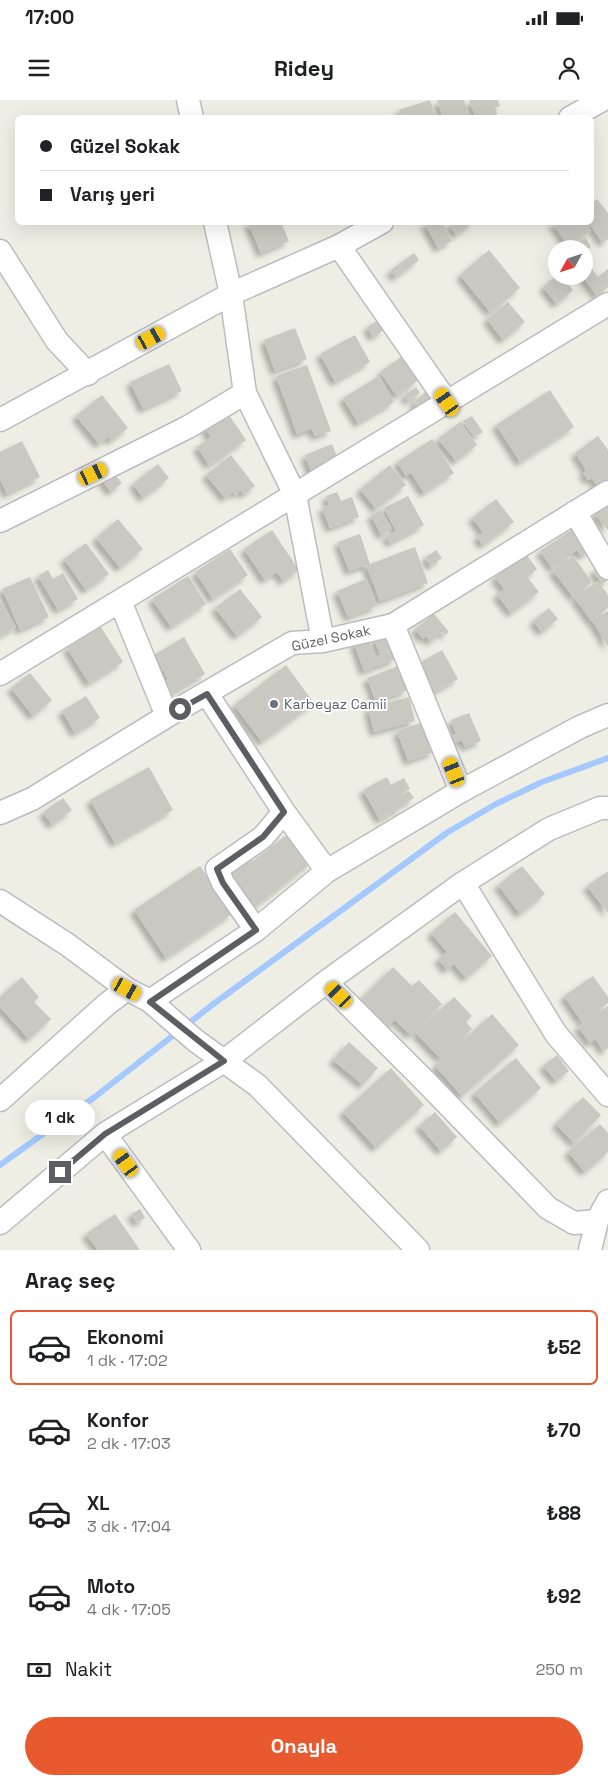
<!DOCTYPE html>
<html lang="tr">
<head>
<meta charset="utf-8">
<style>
	:root { --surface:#fff; --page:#f2f2f2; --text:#202124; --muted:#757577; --line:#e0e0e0; --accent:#e9592f }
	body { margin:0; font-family:"Space Grotesk",sans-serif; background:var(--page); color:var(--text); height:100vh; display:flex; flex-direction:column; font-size:19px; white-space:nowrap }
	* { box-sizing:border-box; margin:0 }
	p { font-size:16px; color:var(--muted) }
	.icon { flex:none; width:28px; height:28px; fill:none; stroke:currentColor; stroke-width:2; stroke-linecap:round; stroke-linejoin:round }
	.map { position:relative; height:1150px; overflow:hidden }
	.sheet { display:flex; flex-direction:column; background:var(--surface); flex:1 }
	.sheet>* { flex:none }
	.guide { position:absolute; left:15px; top:15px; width:579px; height:110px; border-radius:8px; box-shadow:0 5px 20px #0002; display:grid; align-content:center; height:110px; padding:0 25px; background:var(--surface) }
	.needle { width:32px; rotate:230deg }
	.controls { position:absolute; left:548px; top:140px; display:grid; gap:10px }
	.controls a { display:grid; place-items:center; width:45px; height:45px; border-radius:50%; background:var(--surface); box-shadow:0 5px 20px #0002; font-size:25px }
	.end { position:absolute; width:22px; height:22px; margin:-11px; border:6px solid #5c5e64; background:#fff; box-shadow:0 0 0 2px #fff }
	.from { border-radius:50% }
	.bubble { position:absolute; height:35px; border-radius:18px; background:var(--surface); box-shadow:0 5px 20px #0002; font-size:16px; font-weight:700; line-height:35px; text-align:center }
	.car { position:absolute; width:15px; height:30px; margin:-15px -8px; border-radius:6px; box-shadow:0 0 4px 1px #0007; background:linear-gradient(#f5c518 24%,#345 0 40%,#f5c518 0 76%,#345 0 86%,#f5c518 0) }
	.guide b { display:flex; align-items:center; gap:18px; height:48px; font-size:19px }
	.guide b+b { border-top:1px solid var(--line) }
	.guide i { width:12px; height:12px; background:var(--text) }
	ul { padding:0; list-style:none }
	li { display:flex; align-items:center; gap:15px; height:75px; margin:0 10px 8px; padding:0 15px; border:2px solid transparent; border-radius:8px }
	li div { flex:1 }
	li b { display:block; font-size:19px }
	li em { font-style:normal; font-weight:700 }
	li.active { border-color:var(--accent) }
	li>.icon { width:45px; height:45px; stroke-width:1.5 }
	h2 { padding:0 25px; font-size:22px; line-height:60px }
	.pay { display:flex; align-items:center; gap:12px; height:55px; padding:0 25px; font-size:19px }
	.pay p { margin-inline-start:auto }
	.cta { display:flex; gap:10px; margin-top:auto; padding:10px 25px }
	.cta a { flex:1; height:58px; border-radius:30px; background:var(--accent); color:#fff; font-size:20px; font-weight:700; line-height:58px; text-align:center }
	.status { display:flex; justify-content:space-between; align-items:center; height:35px; padding:0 25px; background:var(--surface); direction:ltr }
	.status svg { height:14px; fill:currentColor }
	header { display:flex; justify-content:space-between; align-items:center; height:65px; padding:0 25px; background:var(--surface); font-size:22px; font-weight:700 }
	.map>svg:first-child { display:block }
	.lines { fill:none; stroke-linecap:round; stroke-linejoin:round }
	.stream { stroke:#a3c9ff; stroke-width:6 }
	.building { fill:#cac8c1; filter:url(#shadow) }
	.minor-casing { stroke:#bbbcc2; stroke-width:25 }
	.minor { stroke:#fff; stroke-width:22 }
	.route { stroke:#5c5e64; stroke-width:6 }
	.worship-dot { fill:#6b7280; stroke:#fff; stroke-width:2 }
	.labels { text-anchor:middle; stroke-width:4; stroke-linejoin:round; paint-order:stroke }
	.street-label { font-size:14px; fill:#5c5e64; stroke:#fff }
	.worship-label { font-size:14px; fill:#5b616d; stroke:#fff; text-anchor:start }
</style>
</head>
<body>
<div class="status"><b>17:00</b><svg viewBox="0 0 49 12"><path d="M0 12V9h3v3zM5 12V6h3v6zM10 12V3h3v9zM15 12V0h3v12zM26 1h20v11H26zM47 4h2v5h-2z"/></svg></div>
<header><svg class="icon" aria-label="menu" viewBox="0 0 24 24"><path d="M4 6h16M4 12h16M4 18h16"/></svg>Ridey<svg class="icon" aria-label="person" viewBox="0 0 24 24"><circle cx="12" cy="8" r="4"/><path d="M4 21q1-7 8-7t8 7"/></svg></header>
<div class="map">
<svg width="608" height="1150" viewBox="0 0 608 1150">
	<defs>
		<filter id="shadow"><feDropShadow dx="-4.5" dy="4.5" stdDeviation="2.5" flood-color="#0004"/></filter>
	</defs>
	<rect width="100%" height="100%" fill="#eeeee4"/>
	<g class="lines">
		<path class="stream" d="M0,1065L96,996L212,905L448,732L496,704L542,682L608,658"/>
	</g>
	<path class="building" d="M430,0L436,18H402L399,10Z
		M437,0H464L470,18H443Z
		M469,0H498L500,6L495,8L497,14L489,18H476Z
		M597,99L608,113V139L603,143L588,122H591V103Z
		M248,122H281L289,141L261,153Z
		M424,122H442L452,141L438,148Z
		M448,122H474L456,135Z
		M552,122H585L591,131L568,146Z
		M586,138L591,147L584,151V149H570L569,146Z
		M489,150L520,188L490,212L460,175Z
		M414,153L419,160L396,177L390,171Z
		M588,164L598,177L608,169V187L597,196L582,176H584V168Z
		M556,176H561L573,190L557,204L543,187Z
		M508,202L525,222L503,240L487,219Z
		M378,220L384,230L373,237L367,227Z
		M295,228L307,259L275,271L264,240Z
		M355,235L370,262L335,282L320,254Z
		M401,257L418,280L397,296L380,272Z
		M169,264L182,291L143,309L130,282Z
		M307,265L331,331L315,336L312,329L297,334L276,276Z
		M379,276L394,302L358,323L343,298Z
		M416,287L420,293L408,301L404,296Z
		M550,290L574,327L520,362L496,325Z
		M425,292L431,300L420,310L413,303Z
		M102,295L128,328L111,341L108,337L99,344L76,316Z
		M227,312L246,340L209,365L197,347L211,337L204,327Z
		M472,316L483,332L474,337L463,321Z
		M460,322L477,345L456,361L438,339Z
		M598,336L608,350V379L598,387L592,378L588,380L583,373L586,370L575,353Z
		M432,339L454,373L424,393L411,373L406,376L397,362Z
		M22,341L40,377L7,394L0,379V352Z
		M332,344L339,362L312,374L305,355Z
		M231,355L255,386L244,395L241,390L235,395L233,392L225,398L206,375Z
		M158,364L169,378L143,398L133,384Z
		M390,365L406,385L376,409L360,389Z
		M111,370L122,383L111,392L101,379Z
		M337,392L341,401L352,397L359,417L330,428L322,408L329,405L326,396Z
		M408,396L424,425L390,443L386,436L396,431L384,408Z
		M496,399L514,422L483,445L477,437L483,432L472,418Z
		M608,404V429H607L595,414Z
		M381,410L392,429L381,435L371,415Z
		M118,419L143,449L120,468L96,438Z
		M576,427L591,450L581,456L577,450L552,468L540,451Z
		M272,430L299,470L283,481L277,472L265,480L244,449Z
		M360,434L370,464L415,447L428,483L380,501L366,465L349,471L338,442Z
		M86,443L109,474L86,490L64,459Z
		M230,449L248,475L213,499L195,472Z
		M436,450L442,458L431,466L425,458Z
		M526,454L537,469L527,477L539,492L511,513L497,495L504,489L495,477Z
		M573,456L592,482L573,497L553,471Z
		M602,465L608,474V480L602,484L593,471Z
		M48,470L53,479L63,473L78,499L58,510L38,476Z
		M188,476L206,504L171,527L152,499Z
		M30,477L49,517L20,530L2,489Z
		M366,479L377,506L348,517L337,491Z
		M598,481L608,495V508L591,521L575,498Z
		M240,489L262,517L237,536L215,508Z
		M0,501L16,527L0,536Z
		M549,508L558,519L542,532L533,521Z
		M608,511V547L592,520Z
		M434,514L449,532L445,535L442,532L430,542L426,536L423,539L415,529Z
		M101,527L123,562L89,583L67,548Z
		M390,533L396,547L380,554L374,539Z
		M184,537L205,574L171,594L164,581L168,579L154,555Z
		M368,538L375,557L393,551L396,559L364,571L354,543Z
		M442,550L458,579L429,595L414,566Z
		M286,565L314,603L262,642L234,605Z
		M398,566L408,590L376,602L367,578Z
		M30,573L52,600L33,616L11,588Z
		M86,596L100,618L75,633L62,611Z
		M409,597L415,621L374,632L368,608Z
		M469,613L481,641L465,647L462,640L453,644L450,637L456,634L451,620Z
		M423,622L434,652L408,661L397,631Z
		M149,667L173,710L115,743L90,700Z
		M387,677L391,685L404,678L410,689L397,697L402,707L380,720L363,690Z
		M409,691L414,698L403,705L398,697Z
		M63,698L72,710L52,725L43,712Z
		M288,734L311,763L255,807L228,772L249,756L253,761Z
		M200,766L232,814L166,858L134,810Z
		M522,766L545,794L520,814L498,785Z
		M608,771V813L587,786Z
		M455,812L492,856L466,878L454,864L447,870L438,859L447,852L431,833Z
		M393,867L412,886L419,880L442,904L411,935L395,920L388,927L361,899Z
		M593,876L608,897V903L582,922L564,896Z
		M22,877L39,897L34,902L51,919L29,939L0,907V897Z
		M454,897L472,916L466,922L472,929L440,958L416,933Z
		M608,906V948L604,951L595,939L590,943L578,927Z
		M492,914L519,945L462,996L435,966Z
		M349,942L378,968L363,985L333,960Z
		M557,955L569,971L556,981L543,966Z
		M516,958L541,988L500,1023L474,993Z
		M391,968L424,1005L376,1048L343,1012Z
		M583,997L601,1015L574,1043L556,1024Z
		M435,1012L457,1037L441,1051L419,1026Z
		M600,1024L608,1033V1052L585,1072L568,1052Z
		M140,1109L145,1118L137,1123L131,1114Z
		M115,1114L140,1150H98L86,1134Z"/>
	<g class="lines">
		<defs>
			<path id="minor" d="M188,0L192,18
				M570,18L602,0
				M215,122L231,194L245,293L295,395L323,541
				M339,146L447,302
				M0,151L57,241L88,274
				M0,320L231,194L339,146L382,122
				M575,412L608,468
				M0,421L188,327L245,293
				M120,501L167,616
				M393,525L461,691
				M0,574L608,204
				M207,594L284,712L327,771
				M0,713L32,699L167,616L292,543L323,541L393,525L608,392
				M463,783L556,934L608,995
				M0,801L68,845L127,889L150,901L196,941L257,985L418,1150
				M256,830L223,783L217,769L263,737L284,712
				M326,882L427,983L548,1108L574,1123L597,1121
				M150,901L256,830L327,771L461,691L580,627L608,615
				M0,1000L107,904L127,889
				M105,1034L189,1150
				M0,1123L105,1034L224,961L326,882L463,783L549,729L600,708H608
				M590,1150L597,1121L608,1101"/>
		</defs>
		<use href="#minor" class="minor-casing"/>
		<use href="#minor" class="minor"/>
	</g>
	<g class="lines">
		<path class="route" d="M60,1072L105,1034L224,961L150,902L256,830L223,783L217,769L263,737L284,712L207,594L180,609"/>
	</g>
	<circle class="worship-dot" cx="274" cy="604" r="5"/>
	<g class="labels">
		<g class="street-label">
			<text transform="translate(331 538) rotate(-12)" y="5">Güzel Sokak</text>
		</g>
		<g class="worship-label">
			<text x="284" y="609">Karbeyaz Camii</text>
		</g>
	</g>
</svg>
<div class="controls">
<a><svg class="needle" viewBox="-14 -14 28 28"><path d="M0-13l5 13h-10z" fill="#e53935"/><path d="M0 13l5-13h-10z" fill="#757577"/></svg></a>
</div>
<i class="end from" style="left:180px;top:609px"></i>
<i class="end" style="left:60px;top:1072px"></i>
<div class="bubble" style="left:25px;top:1000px;width:70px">1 dk</div>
<i class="car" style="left:151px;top:238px;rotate:61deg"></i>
<i class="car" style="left:447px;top:302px;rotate:325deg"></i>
<i class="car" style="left:93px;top:374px;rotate:64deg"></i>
<i class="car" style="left:454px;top:672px;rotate:338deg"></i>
<i class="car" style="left:127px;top:889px;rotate:119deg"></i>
<i class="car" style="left:339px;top:895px;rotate:315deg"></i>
<i class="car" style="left:126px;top:1063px;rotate:324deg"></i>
<div class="guide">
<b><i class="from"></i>Güzel Sokak</b>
<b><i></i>Varış yeri</b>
</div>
</div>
<section class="sheet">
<h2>Araç seç</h2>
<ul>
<li class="active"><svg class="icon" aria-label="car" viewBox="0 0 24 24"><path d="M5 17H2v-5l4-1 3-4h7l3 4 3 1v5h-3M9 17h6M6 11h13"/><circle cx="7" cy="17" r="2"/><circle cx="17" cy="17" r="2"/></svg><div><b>Ekonomi</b><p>1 dk · 17:02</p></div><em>₺52</em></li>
<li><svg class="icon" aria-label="car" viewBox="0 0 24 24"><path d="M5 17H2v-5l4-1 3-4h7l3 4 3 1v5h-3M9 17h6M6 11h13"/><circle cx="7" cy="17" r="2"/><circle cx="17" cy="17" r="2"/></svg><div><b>Konfor</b><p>2 dk · 17:03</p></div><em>₺70</em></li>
<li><svg class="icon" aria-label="car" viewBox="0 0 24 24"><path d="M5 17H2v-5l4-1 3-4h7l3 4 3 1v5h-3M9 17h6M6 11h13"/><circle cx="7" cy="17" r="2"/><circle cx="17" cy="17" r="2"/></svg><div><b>XL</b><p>3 dk · 17:04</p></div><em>₺88</em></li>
<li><svg class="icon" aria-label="car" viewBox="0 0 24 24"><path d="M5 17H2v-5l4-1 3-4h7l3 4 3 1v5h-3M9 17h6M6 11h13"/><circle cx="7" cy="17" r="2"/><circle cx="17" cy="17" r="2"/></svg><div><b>Moto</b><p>4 dk · 17:05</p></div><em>₺92</em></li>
</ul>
<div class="pay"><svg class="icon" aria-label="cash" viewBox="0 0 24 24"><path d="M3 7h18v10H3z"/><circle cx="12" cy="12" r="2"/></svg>Nakit<p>250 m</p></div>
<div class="cta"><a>Onayla</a></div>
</section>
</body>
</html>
